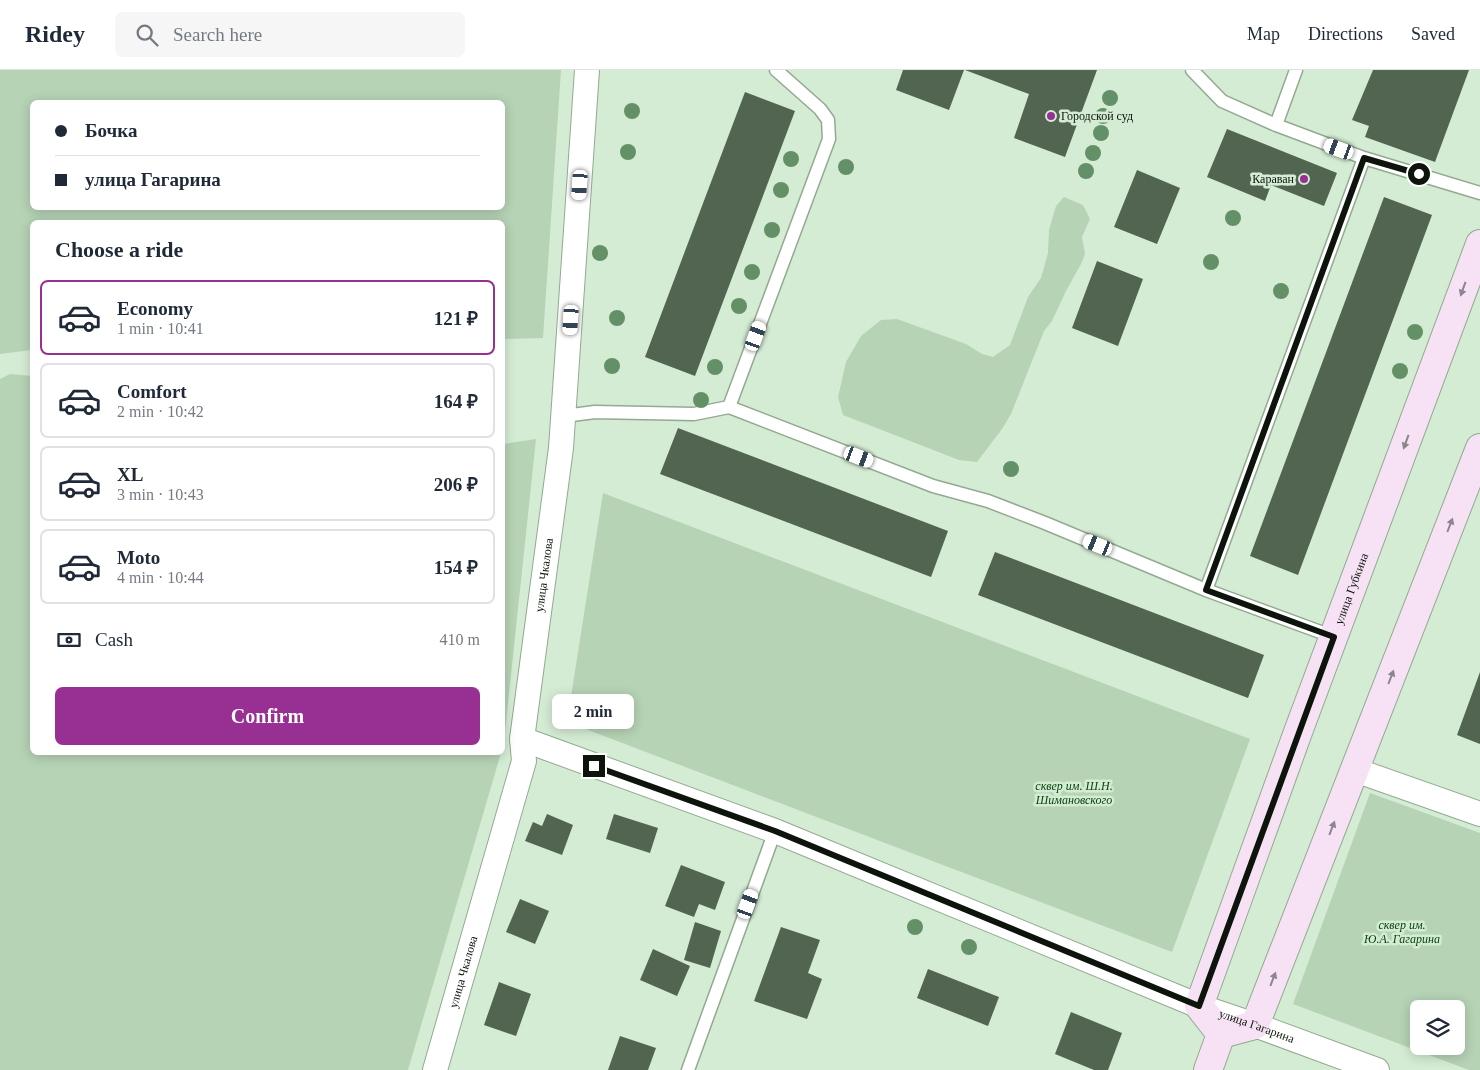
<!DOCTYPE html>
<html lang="en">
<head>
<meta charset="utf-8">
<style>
	:root { --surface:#fff; --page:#f6f6f7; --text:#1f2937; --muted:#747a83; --line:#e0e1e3; --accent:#982f92 }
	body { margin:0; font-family:Georgia,serif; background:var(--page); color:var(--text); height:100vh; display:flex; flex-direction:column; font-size:19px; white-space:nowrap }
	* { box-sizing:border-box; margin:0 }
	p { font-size:16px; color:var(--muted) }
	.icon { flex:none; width:28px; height:28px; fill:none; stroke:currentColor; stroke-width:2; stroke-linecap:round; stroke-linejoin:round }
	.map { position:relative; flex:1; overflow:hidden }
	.side { position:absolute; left:30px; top:150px; width:475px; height:535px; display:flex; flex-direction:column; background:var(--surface); border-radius:8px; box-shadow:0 2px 12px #0003 }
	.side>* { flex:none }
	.hud { position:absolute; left:30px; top:30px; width:475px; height:110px; border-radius:8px; box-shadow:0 2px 12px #0003; display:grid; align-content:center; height:110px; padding:0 25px; background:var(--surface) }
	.controls { position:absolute; left:1410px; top:930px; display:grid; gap:10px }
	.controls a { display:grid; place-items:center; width:55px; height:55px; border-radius:8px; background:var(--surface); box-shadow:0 2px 12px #0003; font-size:25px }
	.end { position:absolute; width:22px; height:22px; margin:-11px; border:6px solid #0c140c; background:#fff; box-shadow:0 0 0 2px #fff }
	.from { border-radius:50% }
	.bubble { position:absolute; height:35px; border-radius:8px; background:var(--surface); box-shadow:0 2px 12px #0003; font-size:16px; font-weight:600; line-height:35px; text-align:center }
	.car { position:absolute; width:15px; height:30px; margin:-15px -8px; border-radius:6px; box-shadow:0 0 4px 1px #0007; background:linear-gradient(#fff 24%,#345 0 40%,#fff 0 76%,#345 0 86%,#fff 0) }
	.hud b { display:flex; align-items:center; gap:18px; height:48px; font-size:19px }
	.hud b+b { border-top:1px solid var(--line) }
	.hud i { width:12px; height:12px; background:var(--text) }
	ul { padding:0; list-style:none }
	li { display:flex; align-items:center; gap:15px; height:75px; margin:0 10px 8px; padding:0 15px; border:2px solid var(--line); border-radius:8px }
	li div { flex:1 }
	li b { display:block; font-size:19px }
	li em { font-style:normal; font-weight:600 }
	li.selected { border-color:var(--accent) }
	li>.icon { width:45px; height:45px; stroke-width:1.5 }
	h2 { padding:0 25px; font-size:22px; line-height:60px }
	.pay { display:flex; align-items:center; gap:12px; height:55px; padding:0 25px; font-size:19px }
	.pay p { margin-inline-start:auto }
	.cta { display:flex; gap:10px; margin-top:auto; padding:10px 25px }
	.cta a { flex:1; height:58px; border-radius:8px; background:var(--accent); color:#fff; font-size:20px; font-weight:600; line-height:58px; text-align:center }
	header { display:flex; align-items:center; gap:30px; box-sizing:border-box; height:70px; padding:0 25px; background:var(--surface); border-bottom:1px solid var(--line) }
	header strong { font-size:24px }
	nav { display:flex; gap:28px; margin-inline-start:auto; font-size:18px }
	.search { width:350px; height:45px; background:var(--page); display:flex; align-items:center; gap:12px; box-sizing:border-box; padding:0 18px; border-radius:8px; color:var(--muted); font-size:19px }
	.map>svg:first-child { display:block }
	.green { fill:#b6d3b5; fill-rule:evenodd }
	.building { fill:#516551 }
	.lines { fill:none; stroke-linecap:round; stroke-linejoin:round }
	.service-casing { stroke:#93a992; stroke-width:15 }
	.minor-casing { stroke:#93a992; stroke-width:26 }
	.secondary-casing { stroke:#93a992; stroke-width:30 }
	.service { stroke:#fff; stroke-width:12 }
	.minor { stroke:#fff; stroke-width:24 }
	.secondary { stroke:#f6e2f4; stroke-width:28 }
	.tree { fill:#649067 }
	.oneway { fill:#8d858c }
	.route { stroke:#0c140c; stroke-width:6 }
	.poi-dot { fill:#982f92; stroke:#d5ecd4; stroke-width:2 }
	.labels { text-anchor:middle; stroke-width:5; stroke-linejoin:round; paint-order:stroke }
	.poi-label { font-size:12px; fill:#0c140c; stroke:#d5ecd4; text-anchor:start }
	.street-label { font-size:12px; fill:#0c140c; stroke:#d5ecd4 }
	.park-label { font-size:12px; font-style:italic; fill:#07450d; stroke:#d5ecd4 }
</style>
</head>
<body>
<header>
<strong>Ridey</strong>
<div class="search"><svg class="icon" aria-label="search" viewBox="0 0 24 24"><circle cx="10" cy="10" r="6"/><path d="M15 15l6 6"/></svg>Search here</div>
<nav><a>Map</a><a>Directions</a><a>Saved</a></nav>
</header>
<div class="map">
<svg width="1480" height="1000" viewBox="0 0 1480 1000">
	<rect width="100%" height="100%" fill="#d5ecd4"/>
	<path class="green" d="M0,0H561L543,268L503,269L502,152H32V280L0,284ZM32,32H502V138H32Z
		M1064,127L1083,135L1090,149L1082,167L1085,184L1081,194L1066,221L1052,251L1044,261L1011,344L1002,359L977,392L959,390L843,345L838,327L846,292L861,266L881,250L897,249L966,274L982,284L993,287L1010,275L1028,227L1041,208L1048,183L1049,160L1056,136Z
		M10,304L32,306V682L501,683L408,1000H0V309Z
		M536,369L504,671L503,676V374Z
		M603,423L1250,669L1172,882L567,652Z
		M1370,723L1480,763V1000H1469L1293,934ZM1419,939H1456V976H1419Z"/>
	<path class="building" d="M903,0H964L949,40L896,20Z
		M965,0H1097L1065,87L1014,68L1029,24Z
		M1373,0H1469L1435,92L1365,67L1369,56L1352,50Z
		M745,22L795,41L695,306L645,287Z
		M1227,59L1337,103L1324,136L1271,115L1265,131L1207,107Z
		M1137,100L1180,118L1157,174L1114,157Z
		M1384,127L1432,145L1298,505L1250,486Z
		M1097,191L1143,209L1118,276L1072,258Z
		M678,358L948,461L931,507L660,404Z
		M995,482L1264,585L1248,628L978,525Z
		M1480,602V674L1457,665Z
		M547,744L573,755L562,785L525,771L533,752L542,756Z
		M614,744L658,758L650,783L606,769Z
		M681,795L725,812L715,840L699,834L694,847L665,836Z
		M520,829L549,841L535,874L506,862Z
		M695,852L721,861L710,898L684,890Z
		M781,857L820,870L808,903L822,909L807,949L754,931Z
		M653,879L690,896L677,926L640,910Z
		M928,899L999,927L988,956L917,928Z
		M499,912L531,924L516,966L484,955Z
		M1071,942L1122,963L1108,1000H1094L1055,984Z
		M620,966L656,978L648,1000H608Z"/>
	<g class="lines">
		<defs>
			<path id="service" d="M1192,0L1222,31L1276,55L1364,88L1480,123
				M1276,55L1296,0
				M729,337L829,69L828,50L820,39L776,0
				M564,346L595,342L694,344L729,337L933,416L988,431L1045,453L1206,520L1334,567
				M1206,520L1364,88
				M688,1000L775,761"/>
			<g id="minor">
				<path id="s1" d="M522,669L775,761L1199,936L1255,955L1377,1000"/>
				<path d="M1355,700L1480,744"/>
				<path id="s2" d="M435,1000L524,691L522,669L561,378L587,0"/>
			</g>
			<g id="secondary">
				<path d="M1221,964L1255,955L1480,378"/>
				<path id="s3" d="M1208,1000L1221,964L1199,936L1298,662L1480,174"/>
			</g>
		</defs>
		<use href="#service" class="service-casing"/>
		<use href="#minor" class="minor-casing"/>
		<use href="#secondary" class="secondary-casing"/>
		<use href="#service" class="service"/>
		<use href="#minor" class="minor"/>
		<use href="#secondary" class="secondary"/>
	</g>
	<g class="tree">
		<circle cx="1110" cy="28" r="8"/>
		<circle cx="632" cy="41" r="8"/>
		<circle cx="1103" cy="46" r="8"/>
		<circle cx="1101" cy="63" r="8"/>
		<circle cx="628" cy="82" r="8"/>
		<circle cx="1093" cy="83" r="8"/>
		<circle cx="791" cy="89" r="8"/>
		<circle cx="846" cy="97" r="8"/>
		<circle cx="1086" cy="101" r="8"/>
		<circle cx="781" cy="120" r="8"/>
		<circle cx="1233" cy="148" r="8"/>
		<circle cx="772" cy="160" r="8"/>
		<circle cx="600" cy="183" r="8"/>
		<circle cx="1211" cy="192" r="8"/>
		<circle cx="752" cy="202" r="8"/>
		<circle cx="1281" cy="221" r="8"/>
		<circle cx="739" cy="236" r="8"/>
		<circle cx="617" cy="248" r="8"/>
		<circle cx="1415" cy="262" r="8"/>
		<circle cx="612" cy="296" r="8"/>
		<circle cx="715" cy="297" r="8"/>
		<circle cx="1400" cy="301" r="8"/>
		<circle cx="701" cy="330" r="8"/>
		<circle cx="1011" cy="399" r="8"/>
		<circle cx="915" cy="857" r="8"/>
		<circle cx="969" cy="877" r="8"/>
	</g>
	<defs><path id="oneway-solid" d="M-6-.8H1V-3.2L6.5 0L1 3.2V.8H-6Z" transform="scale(1.25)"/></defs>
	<g class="oneway">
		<use href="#oneway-solid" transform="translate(1463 219) rotate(110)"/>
		<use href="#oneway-solid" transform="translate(1406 372) rotate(110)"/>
		<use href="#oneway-solid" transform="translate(1450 455) rotate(-69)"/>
		<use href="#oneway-solid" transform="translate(1391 607) rotate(-69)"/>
		<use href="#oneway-solid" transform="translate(1332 758) rotate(-69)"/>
		<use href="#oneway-solid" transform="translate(1273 909) rotate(-69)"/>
	</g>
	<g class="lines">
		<path class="route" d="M594,696L775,761L1199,936L1334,567L1206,520L1364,88L1419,104"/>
	</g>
	<g class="poi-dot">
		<circle cx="1051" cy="46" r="5"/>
		<circle cx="1304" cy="109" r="5"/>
	</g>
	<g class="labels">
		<g class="poi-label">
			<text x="1061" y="50">Городской суд</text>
			<text x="1294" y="113" text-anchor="end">Караван</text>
		</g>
		<g class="street-label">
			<text dy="4" stroke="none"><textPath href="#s2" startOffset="509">улица Чкалова</textPath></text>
			<text dy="4" stroke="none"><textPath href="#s3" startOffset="518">улица Губкина</textPath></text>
			<text dy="4" stroke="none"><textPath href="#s2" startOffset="102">улица Чкалова</textPath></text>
			<text dy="4" stroke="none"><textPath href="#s1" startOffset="789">улица Гагарина</textPath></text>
		</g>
		<g class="park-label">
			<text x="1074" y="720">сквер им. Ш.Н.<tspan x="1074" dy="14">Шимановского</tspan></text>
			<text x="1402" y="859">сквер им.<tspan x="1402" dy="14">Ю.А. Гагарина</tspan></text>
		</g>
	</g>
</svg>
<div class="controls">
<a><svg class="icon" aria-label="layers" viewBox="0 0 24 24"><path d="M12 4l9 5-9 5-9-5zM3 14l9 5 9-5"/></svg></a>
</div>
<i class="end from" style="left:1419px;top:104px"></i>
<i class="end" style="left:594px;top:696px"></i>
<div class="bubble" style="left:552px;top:624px;width:82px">2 min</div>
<i class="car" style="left:1339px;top:79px;rotate:290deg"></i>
<i class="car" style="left:580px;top:115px;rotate:184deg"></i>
<i class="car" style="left:571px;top:250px;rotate:184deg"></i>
<i class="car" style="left:756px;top:266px;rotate:20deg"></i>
<i class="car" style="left:859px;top:387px;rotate:111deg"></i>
<i class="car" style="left:1098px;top:475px;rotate:292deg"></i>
<i class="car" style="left:748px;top:834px;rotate:20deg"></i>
<div class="hud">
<b><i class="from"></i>Бочка</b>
<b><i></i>улица Гагарина</b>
</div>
<section class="side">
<h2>Choose a ride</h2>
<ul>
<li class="selected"><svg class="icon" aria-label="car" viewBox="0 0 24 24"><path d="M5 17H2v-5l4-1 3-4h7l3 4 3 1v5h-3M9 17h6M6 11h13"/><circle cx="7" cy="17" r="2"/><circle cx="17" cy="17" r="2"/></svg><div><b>Economy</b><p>1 min · 10:41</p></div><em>121 ₽</em></li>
<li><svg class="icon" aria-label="car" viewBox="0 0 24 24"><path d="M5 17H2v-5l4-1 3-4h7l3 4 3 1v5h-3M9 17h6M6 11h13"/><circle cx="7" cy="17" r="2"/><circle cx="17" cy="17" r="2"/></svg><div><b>Comfort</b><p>2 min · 10:42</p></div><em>164 ₽</em></li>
<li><svg class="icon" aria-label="car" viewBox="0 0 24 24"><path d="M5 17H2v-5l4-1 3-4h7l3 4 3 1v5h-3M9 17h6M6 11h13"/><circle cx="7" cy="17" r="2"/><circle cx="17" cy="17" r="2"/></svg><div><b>XL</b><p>3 min · 10:43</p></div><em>206 ₽</em></li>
<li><svg class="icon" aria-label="car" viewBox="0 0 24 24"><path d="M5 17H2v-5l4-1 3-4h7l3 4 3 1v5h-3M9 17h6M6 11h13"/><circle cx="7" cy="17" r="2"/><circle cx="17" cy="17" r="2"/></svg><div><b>Moto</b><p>4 min · 10:44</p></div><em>154 ₽</em></li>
</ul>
<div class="pay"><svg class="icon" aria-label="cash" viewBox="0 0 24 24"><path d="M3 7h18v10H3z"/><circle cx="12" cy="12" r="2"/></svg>Cash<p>410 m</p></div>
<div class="cta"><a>Confirm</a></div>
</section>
</div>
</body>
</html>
